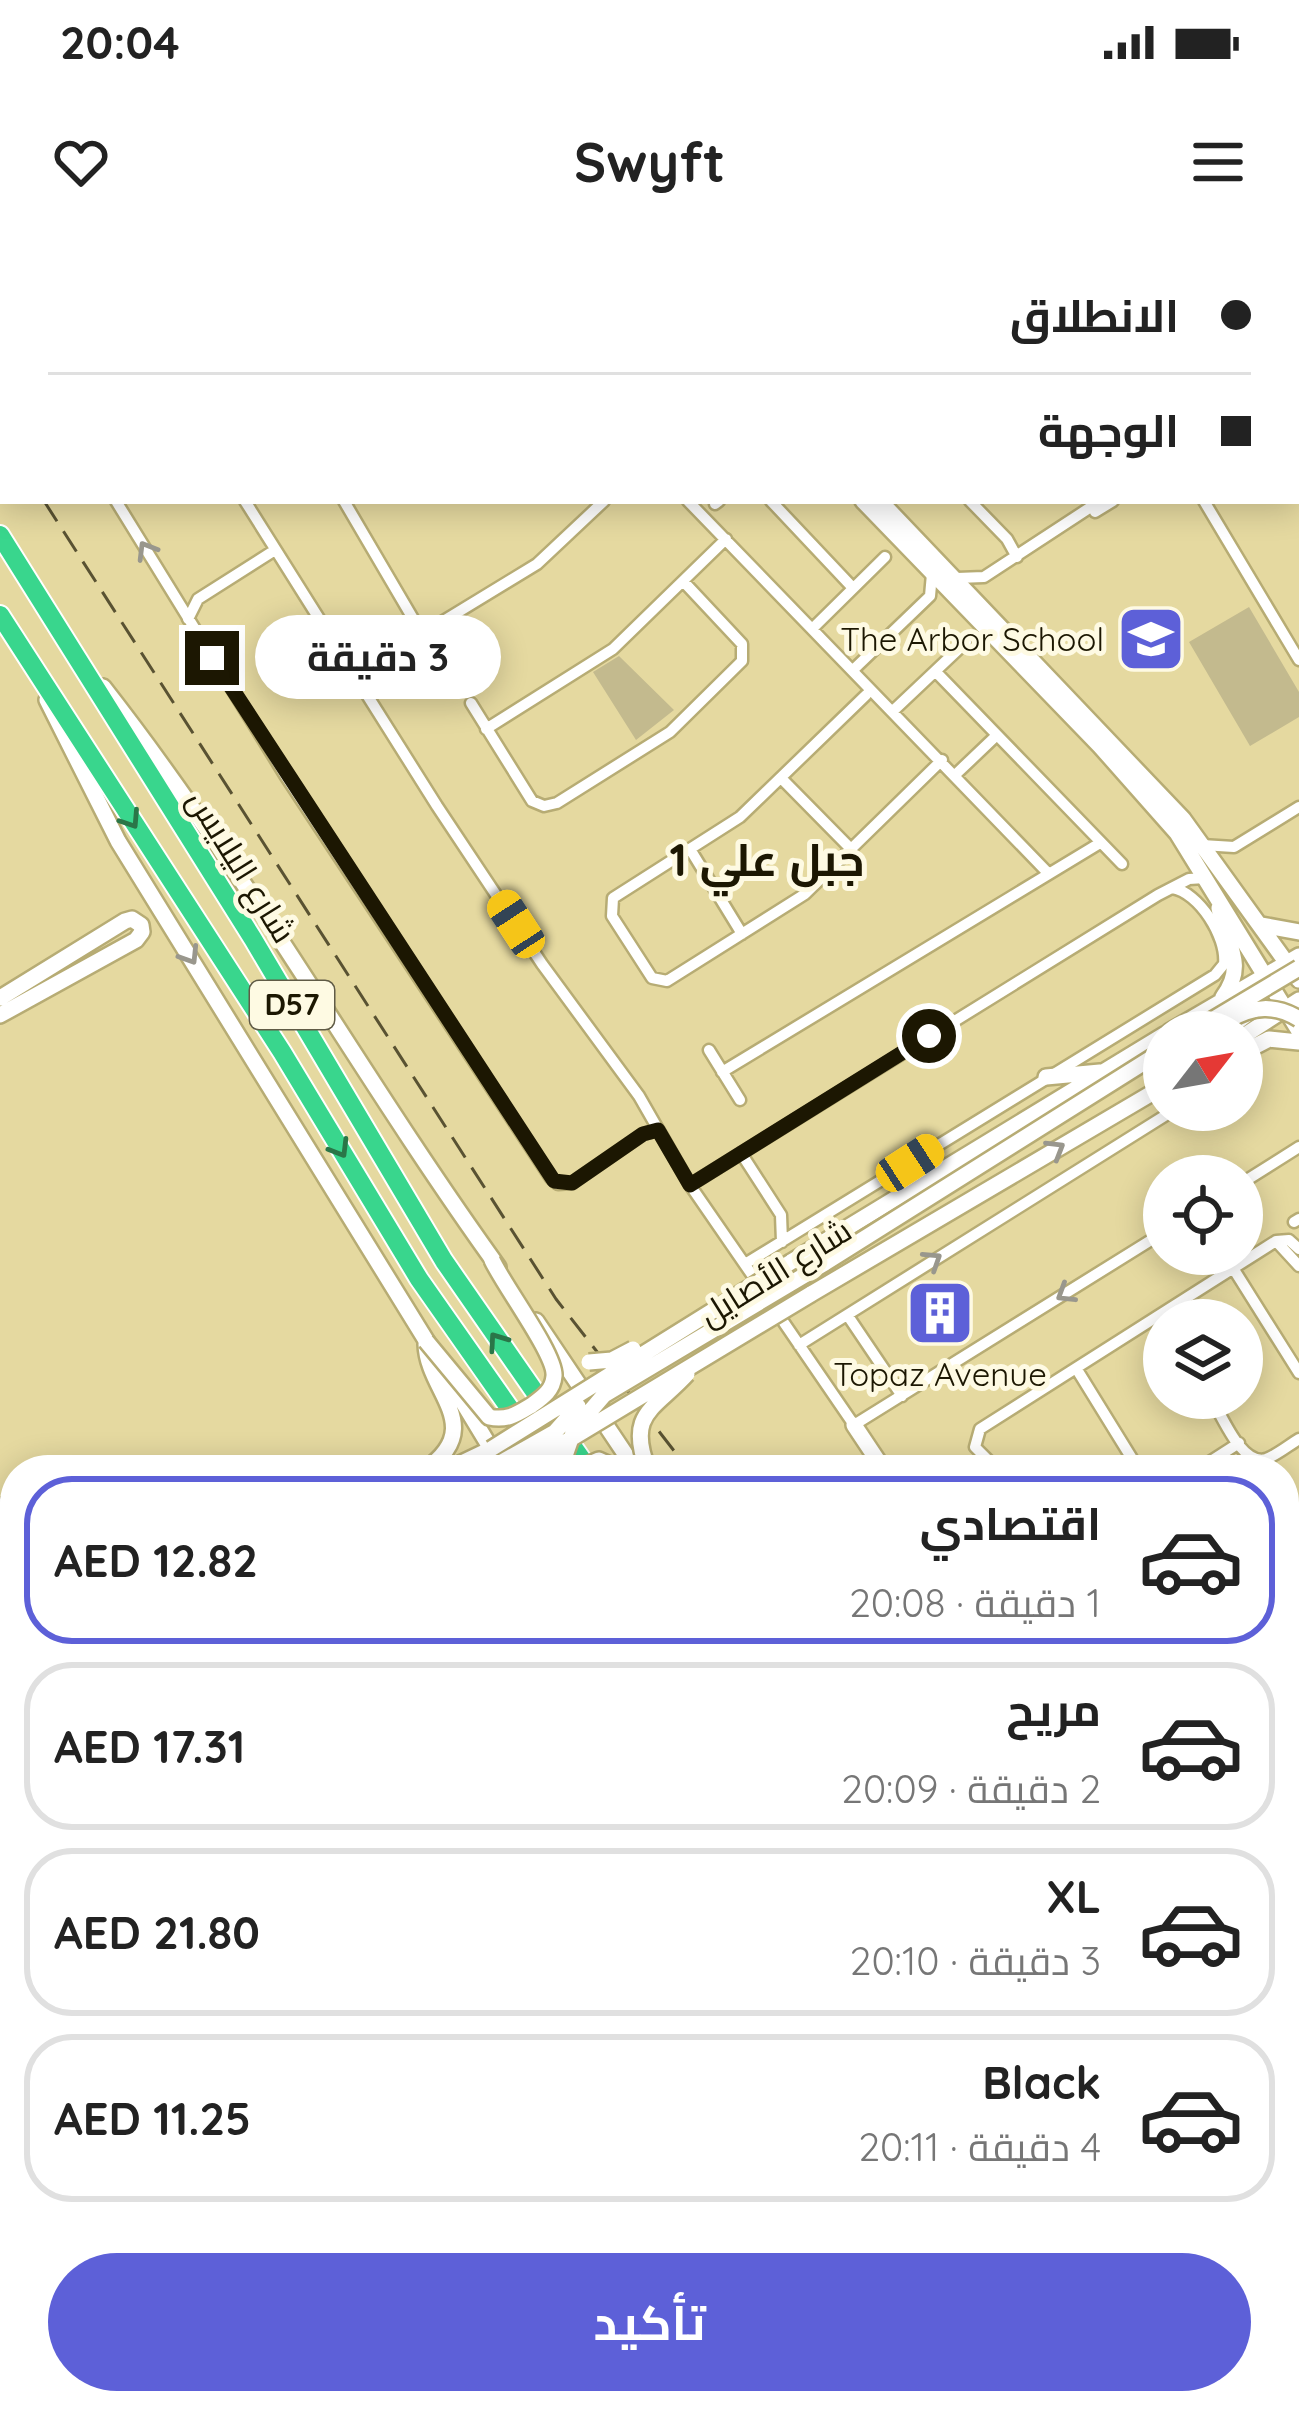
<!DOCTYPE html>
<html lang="ar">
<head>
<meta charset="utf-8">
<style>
	:root { --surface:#fff; --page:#f6f6f6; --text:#222; --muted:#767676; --line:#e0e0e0; --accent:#5d60d8 }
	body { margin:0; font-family:Quicksand,Cairo,sans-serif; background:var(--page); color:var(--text); direction:rtl; height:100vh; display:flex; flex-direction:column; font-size:45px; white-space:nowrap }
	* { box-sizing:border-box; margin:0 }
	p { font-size:39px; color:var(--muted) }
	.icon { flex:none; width:66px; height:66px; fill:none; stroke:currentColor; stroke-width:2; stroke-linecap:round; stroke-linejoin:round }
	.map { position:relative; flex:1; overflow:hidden; direction:ltr }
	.side { position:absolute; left:0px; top:1215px; width:1299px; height:960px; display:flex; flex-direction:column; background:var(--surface); border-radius:48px 48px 0 0; box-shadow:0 6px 30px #0003; direction:rtl }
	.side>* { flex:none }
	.guide { position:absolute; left:0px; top:0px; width:1299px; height:264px; box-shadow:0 6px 30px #0003; direction:rtl; display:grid; align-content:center; height:264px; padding:0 48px; background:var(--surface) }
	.needle { width:78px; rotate:59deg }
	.fabs { position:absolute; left:1143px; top:771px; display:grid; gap:24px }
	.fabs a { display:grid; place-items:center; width:120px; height:120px; border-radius:50%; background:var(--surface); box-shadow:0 6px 30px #0003; font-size:60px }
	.end { position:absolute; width:54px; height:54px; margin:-27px; border:15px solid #1c1702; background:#fff; box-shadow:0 0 0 6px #fff }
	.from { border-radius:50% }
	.bubble { position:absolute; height:84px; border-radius:42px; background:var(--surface); box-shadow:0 6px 30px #0003; font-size:39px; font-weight:700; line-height:84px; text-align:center; direction:rtl }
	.car { position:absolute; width:36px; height:72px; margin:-36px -18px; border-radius:15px; box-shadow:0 0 9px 3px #0007; background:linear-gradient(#f5c518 24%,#345 0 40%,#f5c518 0 76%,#345 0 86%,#f5c518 0) }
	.guide b { display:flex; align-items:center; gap:42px; height:114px; font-size:45px }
	.guide b+b { border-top:3px solid var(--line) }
	.guide i { width:30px; height:30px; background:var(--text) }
	ul { padding:21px 0 0; list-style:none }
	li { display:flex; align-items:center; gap:36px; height:168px; margin:0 24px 18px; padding:0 24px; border:6px solid var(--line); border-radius:48px }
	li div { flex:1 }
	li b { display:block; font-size:45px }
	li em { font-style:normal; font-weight:700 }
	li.active { border-color:var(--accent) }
	li>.icon { width:108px; height:108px; stroke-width:1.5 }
	.button { display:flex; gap:24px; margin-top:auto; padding:24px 48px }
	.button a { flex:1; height:138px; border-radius:72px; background:var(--accent); color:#fff; font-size:48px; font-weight:700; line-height:138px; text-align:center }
	.status { display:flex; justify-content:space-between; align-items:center; height:84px; padding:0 60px; background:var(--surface); direction:ltr }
	.status svg { height:33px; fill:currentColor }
	header { display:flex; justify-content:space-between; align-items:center; height:156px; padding:0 48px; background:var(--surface); font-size:54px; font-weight:700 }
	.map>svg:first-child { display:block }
	.green { fill:#c3ba8e }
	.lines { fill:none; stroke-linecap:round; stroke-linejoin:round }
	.street-casing { stroke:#b7ac74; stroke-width:15 }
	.secondary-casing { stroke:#b7ac74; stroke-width:20 }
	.highway-casing { stroke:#fff; stroke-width:22 }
	.street { stroke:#fff; stroke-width:10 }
	.secondary { stroke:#fff; stroke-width:15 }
	.highway { stroke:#39d68d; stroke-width:18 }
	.rail { stroke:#595232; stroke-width:3; stroke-dasharray:24 12; stroke-linecap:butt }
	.secondary-bridge-casing { stroke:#b7ac74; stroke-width:20; stroke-linecap:butt }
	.secondary-bridge { stroke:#fff; stroke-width:15 }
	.oneway { stroke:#99978d }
	.oneway2 { stroke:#2a7648 }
	.route { stroke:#1c1702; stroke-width:15 }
	.labels { text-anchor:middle; stroke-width:10; stroke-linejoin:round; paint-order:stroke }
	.shield { fill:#fefae3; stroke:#605b46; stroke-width:3 }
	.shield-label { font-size:30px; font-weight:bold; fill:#1c1702 }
	.poi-label { font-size:33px; fill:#1c1702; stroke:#fefae3; text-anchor:end }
	.street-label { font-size:33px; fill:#1c1702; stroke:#fefae3 }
	.district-label { font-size:45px; font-weight:bold; fill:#1c1702; stroke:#fefae3 }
</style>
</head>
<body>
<div class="status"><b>20:04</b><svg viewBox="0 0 49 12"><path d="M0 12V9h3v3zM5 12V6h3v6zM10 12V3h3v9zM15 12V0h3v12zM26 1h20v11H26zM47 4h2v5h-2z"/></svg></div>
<header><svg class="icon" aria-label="menu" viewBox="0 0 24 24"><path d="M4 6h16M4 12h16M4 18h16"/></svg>Swyft<svg class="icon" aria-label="heart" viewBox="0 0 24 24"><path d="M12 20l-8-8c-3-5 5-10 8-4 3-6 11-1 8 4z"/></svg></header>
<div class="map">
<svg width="1299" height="2175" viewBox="0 0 1299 2175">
	<rect width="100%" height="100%" fill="#e5d9a0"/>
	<path class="green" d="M1249,367L1299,452V477L1250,506L1189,402Z
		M619,416L674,470L636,500L593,432Z"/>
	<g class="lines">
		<defs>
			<path id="street" d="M89,0L91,3
				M430,0L433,3
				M713,0L716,3
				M879,0L882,3
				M1128,0L1130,3
				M313,3L316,0
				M535,3L538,0
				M556,3L559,0
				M839,3L842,0
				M1296,65L1299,70
				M0,70L3,75
				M1296,143L1299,142
				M1296,212L1299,210
				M116,261L285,535L551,938L558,944L572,943L643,894L658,890
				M245,261L437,566L542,724L639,856L690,945L759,1045
				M344,261L422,394
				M688,261L1049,634
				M771,261L853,348
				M970,261L1007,299L1017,317
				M1204,261L1299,420
				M715,264L719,261
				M1095,272L1113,261
				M957,338L984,337L1100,261
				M188,379L198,359L275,310
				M812,389L885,317
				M391,413L537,324L604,261
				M853,430L930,356L932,334
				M936,432L1122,624
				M866,455L740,577L613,658L612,676L652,738L667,741L805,654L942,520
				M471,463L532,561L544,566L557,563L670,492L742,421V404L683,341
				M894,470L966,402
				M486,489L613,409L726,299
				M955,535L997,495
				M782,539L851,609
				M1202,605L1234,607L1299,567
				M690,609L742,694
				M709,810L740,860
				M722,832L1100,603
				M741,913L781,975L782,1002
				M1242,943L1299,907
				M690,945L1158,655L1189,639L1205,638
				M1294,982L1299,979
				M1276,1001L1299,1026
				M1276,1001L1289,1000L1299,1009
				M745,1024L1215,735L1224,724C1227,697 1199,652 1172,648
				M1233,1028L1299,1133
				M776,1071L854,1185L1164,992
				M848,1076L902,1156
				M799,1105L1174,870
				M1076,1128L1139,1230
				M1211,1158C1222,1175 1241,1226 1266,1219C1277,1215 1289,1205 1299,1199
				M998,1230L975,1207L980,1189L1276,1001
				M1197,1230L1239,1203
				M1284,1305L1299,1332
				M1284,1420L1299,1412
				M1284,1776L1299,1792"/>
			<path id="secondary" d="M606,0L609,3
				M623,0L626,3
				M863,261L1100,506L1177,593L1299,791
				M880,261L1183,579L1299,740
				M103,447C248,632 361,837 498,1027
				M47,460L118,601L432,1110
				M1219,668C1225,702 1248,724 1223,757
				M1262,685L1299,692
				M0,758L125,681L132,679L141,685L142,692L136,700L0,775
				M1169,792L1299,716
				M1224,792L1246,775
				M1242,797L1299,760
				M1242,813L1269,799L1299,802
				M1046,837L1100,832
				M791,1022L1164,795
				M811,1054L1164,846
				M536,1081L636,1230
				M444,1131L504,1230
				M854,1185L884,1230
				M425,1230C488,1186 427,1152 426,1104
				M447,1230L491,1209
				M0,1266L15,1271
				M0,1284L15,1289
				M1284,1621L1299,1636
				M1284,1864L1299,1868"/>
			<path id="highway" d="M0,295L253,699L444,1021L589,1230
				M0,375L282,812L419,1039L553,1230
				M1284,2061L1299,2079
				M1284,2105L1299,2123
				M1284,2140L1299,2158"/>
		</defs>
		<use href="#street" class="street-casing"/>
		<use href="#secondary" class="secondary-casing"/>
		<use href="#highway" class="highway-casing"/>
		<use href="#street" class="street"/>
		<use href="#secondary" class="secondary"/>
		<use href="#highway" class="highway"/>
		<path class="rail" d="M0,193L3,197
			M44,261L556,1059L689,1230
			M1284,1937L1299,1955"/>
		<defs>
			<path id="secondary-bridge" d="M1229,780C1253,766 1275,764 1299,779
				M1192,792L1299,728
				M426,1101L489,1177C507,1181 517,1174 532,1165C543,1157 553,1150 554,1136C556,1115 504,1046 492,1020
				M589,1122L612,1120L633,1109
				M491,1209L791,1022
				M500,1223L555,1192L578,1166
				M519,1230L811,1054
				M560,1230L574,1190L604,1155L825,1023L1164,810
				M576,1230L599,1220L621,1230
				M648,1230C626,1173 654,1170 687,1134"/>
		</defs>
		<use href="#secondary-bridge" class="secondary-bridge-casing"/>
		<use href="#secondary-bridge" class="secondary-bridge"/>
	</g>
	<defs><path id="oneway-chevron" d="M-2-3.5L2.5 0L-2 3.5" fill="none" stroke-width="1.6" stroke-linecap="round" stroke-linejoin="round" transform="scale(3)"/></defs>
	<g class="oneway">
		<use href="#oneway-chevron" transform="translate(146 310) rotate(-121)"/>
		<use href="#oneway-chevron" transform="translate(190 716) rotate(58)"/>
		<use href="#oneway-chevron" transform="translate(1056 909) rotate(-31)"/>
		<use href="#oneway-chevron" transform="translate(933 1020) rotate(-33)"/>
		<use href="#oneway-chevron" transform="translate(1065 1054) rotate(148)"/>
	</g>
	<g class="oneway2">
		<use href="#oneway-chevron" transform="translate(131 580) rotate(57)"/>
		<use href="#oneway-chevron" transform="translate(340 909) rotate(59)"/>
		<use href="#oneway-chevron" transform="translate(497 1101) rotate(-125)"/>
	</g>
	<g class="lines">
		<path class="route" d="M212,418L554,941L572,943L643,894L658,890L690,945L929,796"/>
	</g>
	<defs>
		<symbol id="school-square" viewBox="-11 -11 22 22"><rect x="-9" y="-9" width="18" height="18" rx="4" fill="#5d60d8" stroke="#fefae3"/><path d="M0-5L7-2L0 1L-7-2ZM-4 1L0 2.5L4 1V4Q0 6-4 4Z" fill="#fff"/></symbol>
		<symbol id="building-square" viewBox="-11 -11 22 22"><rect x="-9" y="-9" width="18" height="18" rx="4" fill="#5d60d8" stroke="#fefae3"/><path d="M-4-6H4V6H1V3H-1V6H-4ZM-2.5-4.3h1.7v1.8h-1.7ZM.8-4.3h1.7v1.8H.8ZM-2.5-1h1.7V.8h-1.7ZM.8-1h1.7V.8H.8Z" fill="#fff"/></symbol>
	</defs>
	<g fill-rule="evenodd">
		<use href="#school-square" x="1113" y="361" width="76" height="76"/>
		<use href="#building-square" x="902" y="1035" width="76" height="76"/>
	</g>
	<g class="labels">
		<rect class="shield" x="250" y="741" width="84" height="48" rx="9"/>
		<g class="shield-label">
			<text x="292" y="775">D57</text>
		</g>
		<g class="poi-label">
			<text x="1104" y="411">The Arbor School</text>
			<text x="940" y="1146" text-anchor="middle">Topaz Avenue</text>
		</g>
		<g class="street-label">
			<text transform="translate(242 626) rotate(58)" y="12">شارع اليلايس</text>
			<text transform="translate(775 1032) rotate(-32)" y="12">شارع الأصايل</text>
		</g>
		<g class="district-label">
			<text x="767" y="636">جبل علي 1</text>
		</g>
	</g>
</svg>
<div class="fabs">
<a><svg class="needle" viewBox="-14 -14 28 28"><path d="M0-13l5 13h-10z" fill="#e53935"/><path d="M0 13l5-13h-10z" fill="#767676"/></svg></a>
<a><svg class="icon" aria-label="locate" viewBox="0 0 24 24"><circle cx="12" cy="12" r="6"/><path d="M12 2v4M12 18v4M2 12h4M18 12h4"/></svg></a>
<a><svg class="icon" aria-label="layers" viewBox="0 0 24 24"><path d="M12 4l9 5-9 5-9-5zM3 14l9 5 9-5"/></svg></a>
</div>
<i class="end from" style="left:929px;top:796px"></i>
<i class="end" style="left:212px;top:418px"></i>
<div class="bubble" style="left:255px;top:375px;width:246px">3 دقيقة</div>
<i class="car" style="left:516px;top:684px;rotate:327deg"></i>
<i class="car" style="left:910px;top:923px;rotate:57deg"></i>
<div class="guide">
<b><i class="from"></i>الانطلاق</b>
<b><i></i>الوجهة</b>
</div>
<section class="side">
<ul>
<li class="active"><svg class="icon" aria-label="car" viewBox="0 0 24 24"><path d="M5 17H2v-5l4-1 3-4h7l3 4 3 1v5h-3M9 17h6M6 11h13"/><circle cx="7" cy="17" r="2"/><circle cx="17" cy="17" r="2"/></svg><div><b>اقتصادي</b><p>1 دقيقة · 20:08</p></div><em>AED 12.82</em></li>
<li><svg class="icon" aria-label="car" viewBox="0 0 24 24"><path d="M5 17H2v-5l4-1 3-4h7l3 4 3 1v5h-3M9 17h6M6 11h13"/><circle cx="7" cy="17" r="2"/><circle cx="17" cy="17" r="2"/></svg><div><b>مريح</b><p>2 دقيقة · 20:09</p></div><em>AED 17.31</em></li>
<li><svg class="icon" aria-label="car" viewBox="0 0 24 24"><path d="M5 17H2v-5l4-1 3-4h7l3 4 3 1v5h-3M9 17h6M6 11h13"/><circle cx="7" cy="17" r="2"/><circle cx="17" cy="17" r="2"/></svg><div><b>XL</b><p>3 دقيقة · 20:10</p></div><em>AED 21.80</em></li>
<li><svg class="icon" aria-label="car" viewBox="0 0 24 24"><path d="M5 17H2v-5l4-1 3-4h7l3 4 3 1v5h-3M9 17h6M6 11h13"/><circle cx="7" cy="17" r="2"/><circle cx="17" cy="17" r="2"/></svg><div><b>Black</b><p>4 دقيقة · 20:11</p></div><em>AED 11.25</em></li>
</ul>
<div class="button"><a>تأكيد</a></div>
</section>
</div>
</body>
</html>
